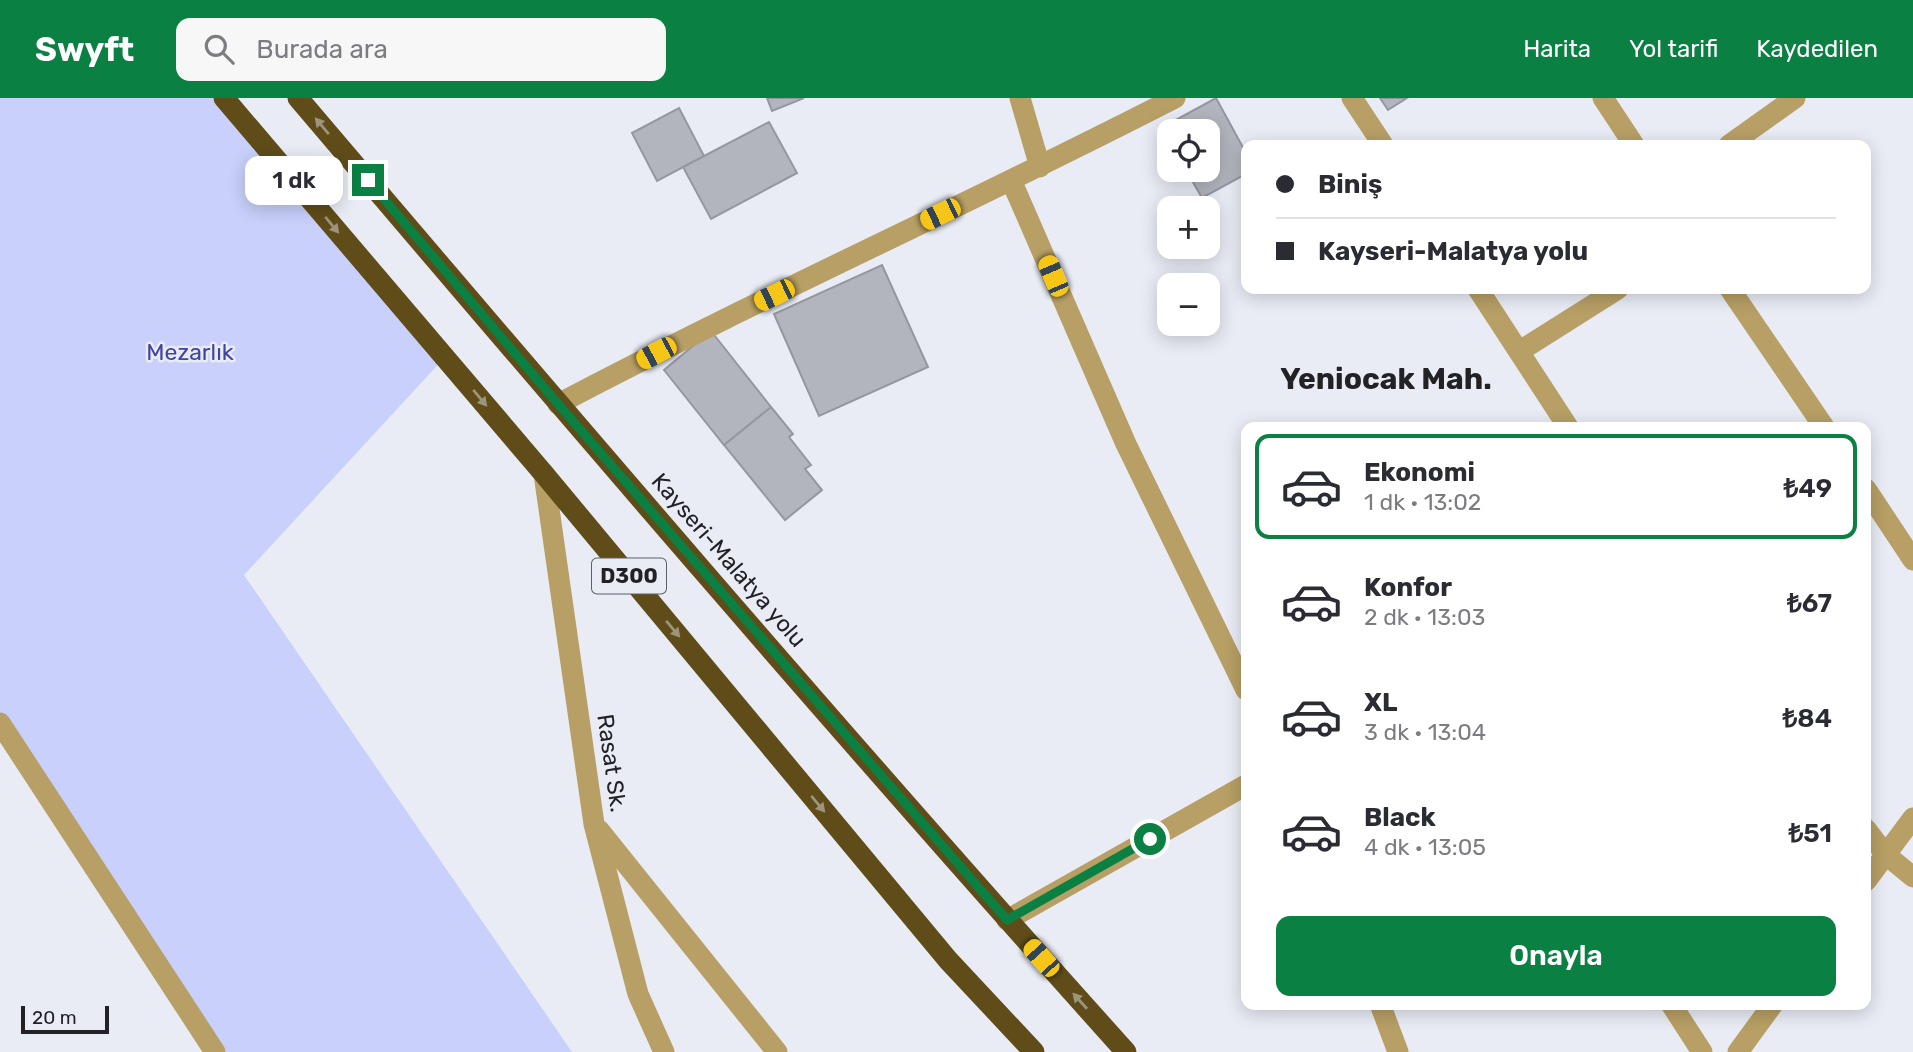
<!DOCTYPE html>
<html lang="tr">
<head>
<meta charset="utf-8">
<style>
	:root { --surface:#fff; --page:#f7f7f7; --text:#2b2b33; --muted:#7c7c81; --line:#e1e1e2; --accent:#0b8043 }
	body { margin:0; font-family:Rubik,sans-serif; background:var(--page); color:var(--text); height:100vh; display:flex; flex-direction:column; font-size:26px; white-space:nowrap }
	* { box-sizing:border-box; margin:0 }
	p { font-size:23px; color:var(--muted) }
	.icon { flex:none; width:38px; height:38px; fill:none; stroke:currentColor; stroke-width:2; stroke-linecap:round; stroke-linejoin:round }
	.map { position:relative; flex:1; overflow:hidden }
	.details { position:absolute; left:1241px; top:324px; width:630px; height:588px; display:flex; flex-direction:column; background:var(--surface); border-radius:14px; box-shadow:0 4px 18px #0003 }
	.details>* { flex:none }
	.top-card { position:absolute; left:1241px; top:42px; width:630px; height:154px; border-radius:14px; box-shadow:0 4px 18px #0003; display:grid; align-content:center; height:154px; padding:0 35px; background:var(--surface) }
	.buttons { position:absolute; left:1157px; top:21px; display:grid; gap:14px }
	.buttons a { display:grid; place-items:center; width:63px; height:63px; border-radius:14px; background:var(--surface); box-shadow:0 4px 18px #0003; font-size:35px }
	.scale { position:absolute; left:21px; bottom:18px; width:88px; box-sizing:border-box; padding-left:7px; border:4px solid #222226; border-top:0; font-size:19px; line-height:24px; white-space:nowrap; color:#222226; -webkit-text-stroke:5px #e9ecf5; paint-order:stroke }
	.end { position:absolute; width:32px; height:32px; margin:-16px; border:9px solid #0b8043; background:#fff; box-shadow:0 0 0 4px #fff }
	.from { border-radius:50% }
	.bubble { position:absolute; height:49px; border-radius:14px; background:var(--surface); box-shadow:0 4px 18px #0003; font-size:23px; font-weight:600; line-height:49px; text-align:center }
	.car { position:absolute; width:21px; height:42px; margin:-21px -10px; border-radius:9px; box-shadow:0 0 5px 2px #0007; background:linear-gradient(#f5c518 24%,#345 0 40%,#f5c518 0 76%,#345 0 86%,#f5c518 0) }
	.top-card b { display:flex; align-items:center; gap:24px; height:66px; font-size:26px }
	.top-card b+b { border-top:2px solid var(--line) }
	.top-card i { width:18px; height:18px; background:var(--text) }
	ul { padding:12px 0 0; list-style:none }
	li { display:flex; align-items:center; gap:21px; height:105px; margin:0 14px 10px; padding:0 21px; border:4px solid transparent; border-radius:14px }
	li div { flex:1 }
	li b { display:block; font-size:26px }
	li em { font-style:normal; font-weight:600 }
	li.selected { border-color:var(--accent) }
	li>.icon { width:63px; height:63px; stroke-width:1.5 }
	.primary-button { display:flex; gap:14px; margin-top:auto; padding:14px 35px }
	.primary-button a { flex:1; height:80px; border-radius:14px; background:var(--accent); color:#fff; font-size:28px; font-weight:600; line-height:80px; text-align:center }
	header { display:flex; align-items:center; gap:42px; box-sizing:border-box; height:98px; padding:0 35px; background:var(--accent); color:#fff }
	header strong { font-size:33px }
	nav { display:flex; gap:38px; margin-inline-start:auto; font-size:24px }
	.search { width:490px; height:63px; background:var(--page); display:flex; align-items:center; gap:18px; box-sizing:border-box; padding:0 24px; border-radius:14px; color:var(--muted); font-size:26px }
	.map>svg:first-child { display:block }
	.green { fill:#c8d0fb }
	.building { fill:#b3b5be; stroke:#9597a0; stroke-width:2 }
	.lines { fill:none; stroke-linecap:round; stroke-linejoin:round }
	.minor { stroke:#b79f65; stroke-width:21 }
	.highway { stroke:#5f4c19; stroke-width:21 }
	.oneway { fill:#9d947c }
	.route { stroke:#0b8043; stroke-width:9 }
	.labels { text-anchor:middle; stroke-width:5; stroke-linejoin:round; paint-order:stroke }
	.shield { fill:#e9ecf5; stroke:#5e5f64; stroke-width:2 }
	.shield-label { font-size:21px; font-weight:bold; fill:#222226 }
	.park-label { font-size:23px; fill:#4044a3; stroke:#e9ecf5 }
	.street-label { font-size:23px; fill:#222226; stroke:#e9ecf5 }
	.district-label { font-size:30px; font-weight:bold; fill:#222226; stroke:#e9ecf5 }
</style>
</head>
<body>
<header>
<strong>Swyft</strong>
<div class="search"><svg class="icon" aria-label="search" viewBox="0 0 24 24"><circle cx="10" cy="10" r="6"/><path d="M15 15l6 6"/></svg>Burada ara</div>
<nav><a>Harita</a><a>Yol tarifi</a><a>Kaydedilen</a></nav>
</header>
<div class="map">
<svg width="1913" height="954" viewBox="0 0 1913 954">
	<rect width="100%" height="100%" fill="#e9ecf5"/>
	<path class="green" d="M0,0H224L445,259L244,477L572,954H216L0,625Z"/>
	<path class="building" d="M767,0H804L772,13Z
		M1216,0L1246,55V76L1202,100L1186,72H1208V33H1169V40L1163,29Z
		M1380,0H1407L1388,12Z
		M679,10L704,58L657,83L632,35Z
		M769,24L797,75L711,121L683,69Z
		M882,167L928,269L819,318L774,216Z
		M711,233L771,309L724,347L664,272Z
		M771,309L793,336L789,339L811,367L805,371L822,392L785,422L724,347Z"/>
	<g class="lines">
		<path class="minor" d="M1020,0L1040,69
			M1352,0L1383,47
			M1603,0L1634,47
			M1729,47L1795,0
			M1011,82L1126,346L1246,592
			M1478,191L1568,329
			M1730,191L1824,329
			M1520,253L1618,191
			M558,306C761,199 971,105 1175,0
			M544,376L594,726L638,896L664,954
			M1866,391L1913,462
			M0,625L215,954
			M1866,731L1885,756L1913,779
			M599,732L777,954
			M1866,783L1913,720
			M1007,822L1246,687
			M1380,906L1398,954
			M1671,906L1702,954
			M1738,954L1773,906"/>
		<path class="highway" d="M224,0L544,376L948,862L1034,954
			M298,0C571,321 845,641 1126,954"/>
	</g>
	<defs><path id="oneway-solid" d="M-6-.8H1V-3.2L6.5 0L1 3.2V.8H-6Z" transform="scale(1.75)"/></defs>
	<g class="oneway">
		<use href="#oneway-solid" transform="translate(322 28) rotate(-130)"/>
		<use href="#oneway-solid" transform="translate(332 127) rotate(50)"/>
		<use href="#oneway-solid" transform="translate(480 300) rotate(50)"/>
		<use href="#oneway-solid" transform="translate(673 531) rotate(50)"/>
		<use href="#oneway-solid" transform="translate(818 706) rotate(50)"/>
		<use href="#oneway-solid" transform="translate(1080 903) rotate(-132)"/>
	</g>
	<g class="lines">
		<path class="route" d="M368,82L558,306L1007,822L1150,741"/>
	</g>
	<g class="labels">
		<rect class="shield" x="592" y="460.5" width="74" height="35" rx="5"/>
		<g class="shield-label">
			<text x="629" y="485">D300</text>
		</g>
		<g class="park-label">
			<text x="190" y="262">Mezarlık</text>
		</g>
		<g class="street-label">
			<text transform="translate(729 462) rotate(49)" y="8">Kayseri-Malatya yolu</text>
			<text transform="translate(612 665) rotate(82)" y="8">Rasat Sk.</text>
		</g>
		<g class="district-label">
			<text x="1386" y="291">Yeniocak Mah.</text>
		</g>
	</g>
</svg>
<div class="buttons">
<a><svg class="icon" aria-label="locate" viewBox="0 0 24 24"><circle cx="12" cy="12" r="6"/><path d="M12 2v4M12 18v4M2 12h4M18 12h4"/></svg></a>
<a>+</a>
<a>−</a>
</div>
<div class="scale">20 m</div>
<i class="end from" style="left:1150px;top:741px"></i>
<i class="end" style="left:368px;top:82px"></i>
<div class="bubble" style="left:245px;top:58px;width:98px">1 dk</div>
<i class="car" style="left:940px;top:116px;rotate:244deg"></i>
<i class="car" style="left:1053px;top:178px;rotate:337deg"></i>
<i class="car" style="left:774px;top:197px;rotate:244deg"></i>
<i class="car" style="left:656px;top:255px;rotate:242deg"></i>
<i class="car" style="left:1041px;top:860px;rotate:318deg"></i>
<div class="top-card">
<b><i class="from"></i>Biniş</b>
<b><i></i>Kayseri-Malatya yolu</b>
</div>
<section class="details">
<ul>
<li class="selected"><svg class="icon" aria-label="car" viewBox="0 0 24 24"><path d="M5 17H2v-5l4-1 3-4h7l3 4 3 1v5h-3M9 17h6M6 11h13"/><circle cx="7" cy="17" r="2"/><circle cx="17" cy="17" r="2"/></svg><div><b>Ekonomi</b><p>1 dk · 13:02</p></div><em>₺49</em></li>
<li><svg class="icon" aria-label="car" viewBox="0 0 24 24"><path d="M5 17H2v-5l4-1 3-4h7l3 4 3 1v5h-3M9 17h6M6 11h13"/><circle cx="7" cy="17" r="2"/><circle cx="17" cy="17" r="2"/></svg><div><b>Konfor</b><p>2 dk · 13:03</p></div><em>₺67</em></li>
<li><svg class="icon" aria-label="car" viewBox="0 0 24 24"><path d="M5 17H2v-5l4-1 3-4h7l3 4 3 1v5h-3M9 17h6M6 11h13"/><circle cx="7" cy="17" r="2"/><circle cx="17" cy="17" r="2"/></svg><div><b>XL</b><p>3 dk · 13:04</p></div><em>₺84</em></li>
<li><svg class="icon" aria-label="car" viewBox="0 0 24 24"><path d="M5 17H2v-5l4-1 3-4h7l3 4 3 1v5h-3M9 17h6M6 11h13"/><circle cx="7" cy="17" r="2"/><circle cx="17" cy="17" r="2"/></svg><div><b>Black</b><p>4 dk · 13:05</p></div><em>₺51</em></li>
</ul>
<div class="primary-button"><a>Onayla</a></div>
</section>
</div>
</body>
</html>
